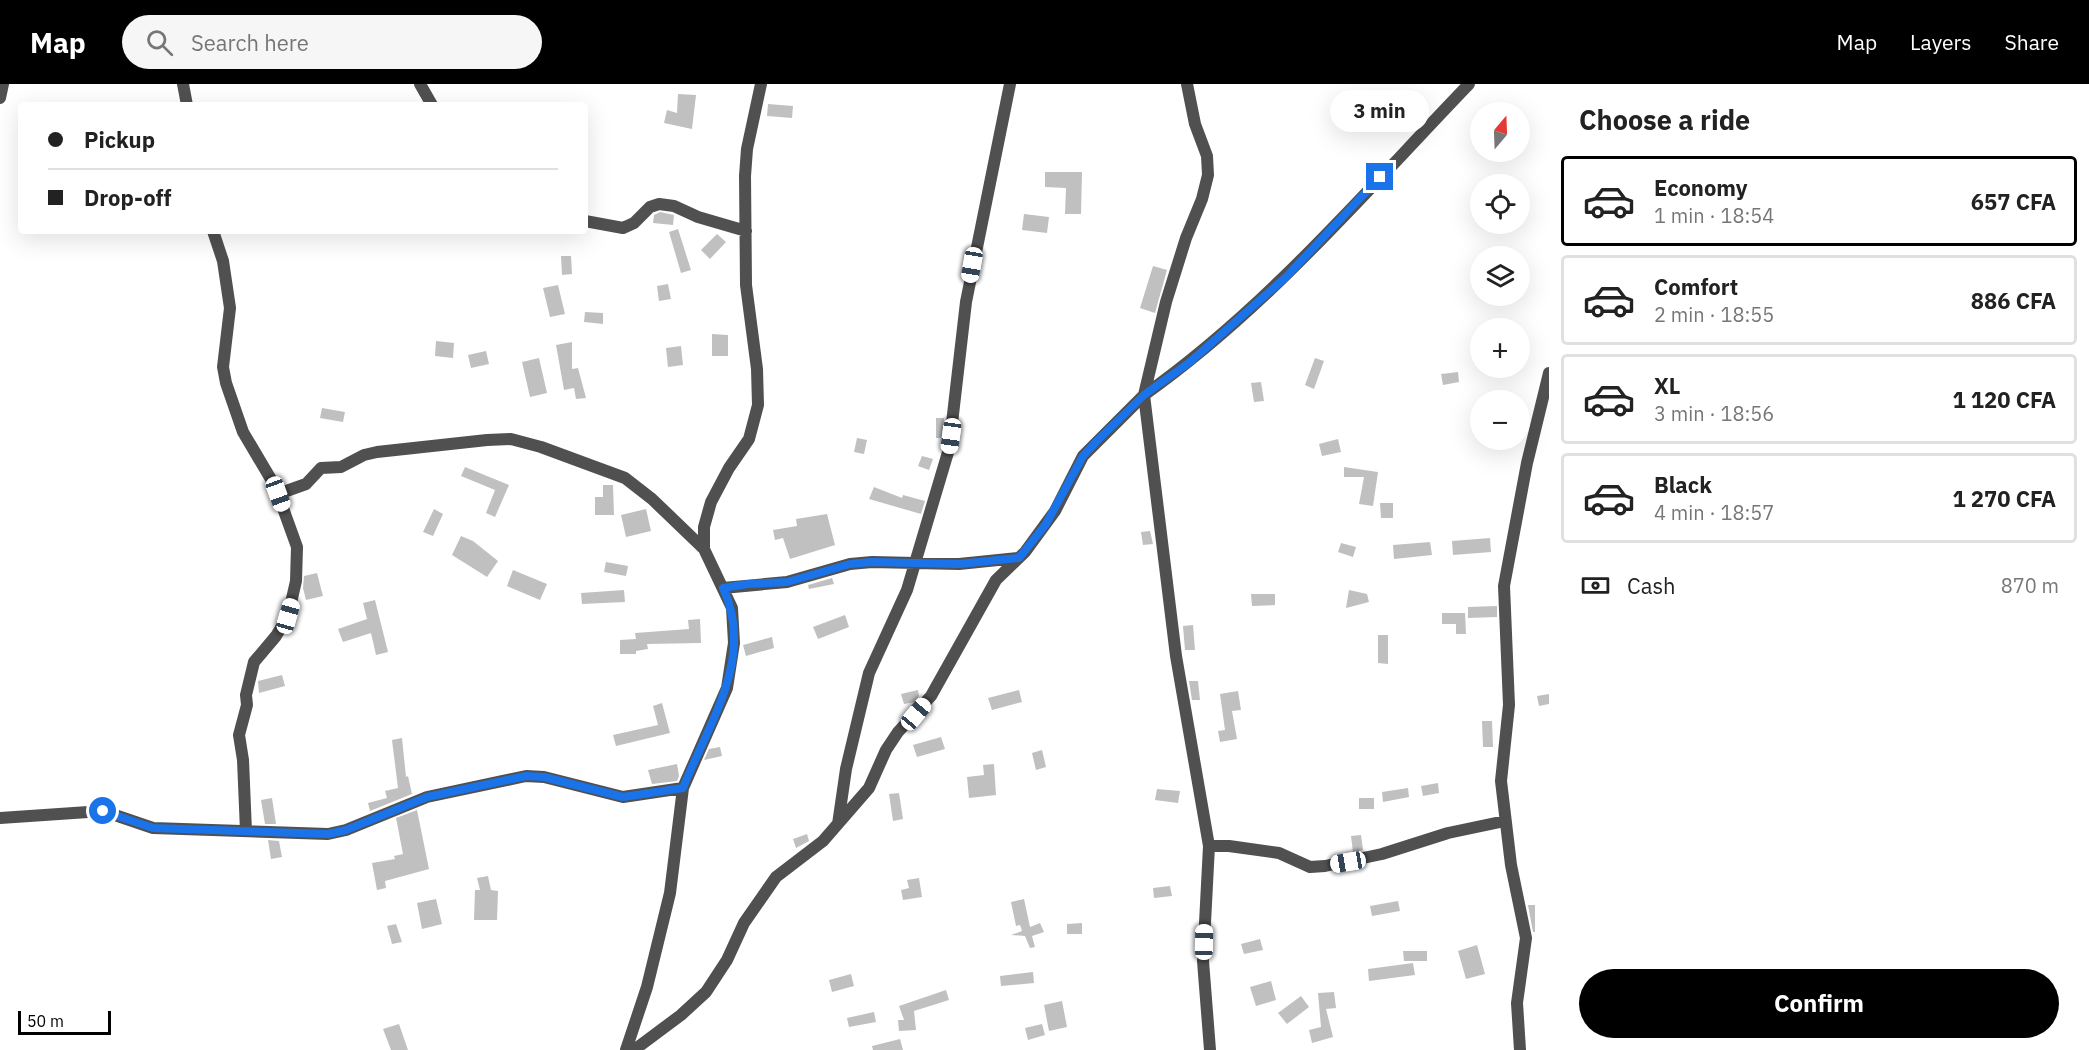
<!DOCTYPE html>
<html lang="en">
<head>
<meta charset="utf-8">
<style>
	:root { --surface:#fff; --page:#f6f6f6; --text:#222; --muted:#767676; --line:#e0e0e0; --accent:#000 }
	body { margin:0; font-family:"IBM Plex Sans",sans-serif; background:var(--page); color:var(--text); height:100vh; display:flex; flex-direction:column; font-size:22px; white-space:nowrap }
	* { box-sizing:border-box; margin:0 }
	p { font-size:20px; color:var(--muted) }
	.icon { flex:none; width:33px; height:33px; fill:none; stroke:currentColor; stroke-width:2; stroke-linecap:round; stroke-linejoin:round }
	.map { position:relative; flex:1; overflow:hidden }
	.details { display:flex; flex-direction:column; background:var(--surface); width:540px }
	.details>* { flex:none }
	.banner { position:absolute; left:18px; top:18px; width:570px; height:132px; border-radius:6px; box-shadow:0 6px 24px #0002; display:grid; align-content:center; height:132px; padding:0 30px; background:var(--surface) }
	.needle { width:39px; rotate:19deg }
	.buttons { position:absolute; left:1470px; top:18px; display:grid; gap:12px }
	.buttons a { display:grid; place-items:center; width:60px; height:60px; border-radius:50%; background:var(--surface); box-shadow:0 6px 24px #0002; font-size:30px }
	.scale { position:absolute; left:18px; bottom:15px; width:93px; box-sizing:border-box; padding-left:6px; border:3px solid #000; border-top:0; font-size:16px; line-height:21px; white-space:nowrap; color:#000; -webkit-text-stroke:4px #fff; paint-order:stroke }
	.end { position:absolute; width:27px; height:27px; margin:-14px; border:8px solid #1a73e8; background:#fff; box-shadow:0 0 0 3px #fff }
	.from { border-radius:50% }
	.bubble { position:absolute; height:42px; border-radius:21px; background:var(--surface); box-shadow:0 6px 24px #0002; font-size:20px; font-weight:700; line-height:42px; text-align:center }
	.car { position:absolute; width:18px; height:36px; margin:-18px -9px; border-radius:8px; box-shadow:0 0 4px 2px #0007; background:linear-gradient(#fff 24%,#345 0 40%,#fff 0 76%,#345 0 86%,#fff 0) }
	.banner b { display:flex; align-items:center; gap:21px; height:57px; font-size:22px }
	.banner b+b { border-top:2px solid var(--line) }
	.banner i { width:15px; height:15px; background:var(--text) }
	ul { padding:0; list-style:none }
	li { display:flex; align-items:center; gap:18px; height:90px; margin:0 12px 9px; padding:0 18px; border:3px solid var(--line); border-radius:6px }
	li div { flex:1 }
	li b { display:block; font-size:22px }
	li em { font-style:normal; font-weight:700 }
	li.selected { border-color:var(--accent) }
	li>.icon { width:54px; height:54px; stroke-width:1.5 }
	h2 { padding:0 30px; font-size:27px; line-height:72px }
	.pay { display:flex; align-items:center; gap:15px; height:66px; padding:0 30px; font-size:22px }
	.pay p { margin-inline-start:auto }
	.primary-button { display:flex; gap:12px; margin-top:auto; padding:12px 30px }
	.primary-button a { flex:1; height:69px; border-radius:36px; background:var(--accent); color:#fff; font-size:24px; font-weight:700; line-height:69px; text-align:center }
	header { display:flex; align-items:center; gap:36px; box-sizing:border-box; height:84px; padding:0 30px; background:var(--accent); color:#fff }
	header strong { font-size:28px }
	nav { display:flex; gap:33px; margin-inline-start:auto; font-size:21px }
	.search { width:420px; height:54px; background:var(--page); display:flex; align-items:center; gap:15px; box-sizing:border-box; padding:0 21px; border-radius:33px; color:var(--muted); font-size:22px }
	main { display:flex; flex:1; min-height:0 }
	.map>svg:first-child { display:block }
	.building { fill:#c0c0c0 }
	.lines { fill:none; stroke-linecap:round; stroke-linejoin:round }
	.minor { stroke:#505050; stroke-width:12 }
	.route { stroke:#1a73e8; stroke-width:8 }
</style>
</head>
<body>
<header>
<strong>Map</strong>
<div class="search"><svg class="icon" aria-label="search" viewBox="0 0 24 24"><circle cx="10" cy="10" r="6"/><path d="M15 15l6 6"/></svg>Search here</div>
<nav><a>Map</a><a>Layers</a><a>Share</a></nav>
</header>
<main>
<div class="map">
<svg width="1549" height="966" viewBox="0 0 1549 966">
	<rect width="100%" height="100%" fill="#fff"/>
	<path class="building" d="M678,10L696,11L692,45L664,39L667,26L677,29Z
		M768,20L793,22L792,34L767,32Z
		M1045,88H1082L1081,130H1065L1066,104L1045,103Z
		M660,128L674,131L673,141L653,139L654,131Z
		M1024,130L1049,133L1047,149L1022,146Z
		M678,145L691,186L681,189L669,148Z
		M717,150L726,158L710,175L701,166Z
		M561,172H571L572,190L562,191Z
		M1153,182L1167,186L1155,229L1140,224Z
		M668,200L671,215L659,217L657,202Z
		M558,201L565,230L550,233L543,204Z
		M585,228L603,229V240L584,238Z
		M712,250L728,251V272H712Z
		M436,257L454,259L453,274L435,272Z
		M572,258V285L578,284L586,314L576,315L574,304L564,306L556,261Z
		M681,262L683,281L668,283L666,264Z
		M486,267L489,280L471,284L468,271Z
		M539,274L547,309L530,313L522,278Z
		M1315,274L1324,277L1314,305L1305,301Z
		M1458,288L1459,298L1443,301L1441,290Z
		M1261,298L1264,317L1254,318L1251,299Z
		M322,324L345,328L343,338L320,334Z
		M936,334H944L942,354H936Z
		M857,354L867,356L864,370L854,368Z
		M1338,355L1341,368L1322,372L1319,360Z
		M922,372L933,375L929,386L918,382Z
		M465,383L509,401L495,433L486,429L495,406L461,392Z
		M1344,383L1378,388L1373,422L1359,420L1364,393H1344Z
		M603,401H613L614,431H595V413H603Z
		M874,403L902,414L903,411L925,417L921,430L869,415Z
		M1380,419H1393V434H1381Z
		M434,425L443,430L433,452L423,448Z
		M646,425L651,447L626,453L621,431Z
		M827,430L835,461L790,475L783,454L775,456L773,446L797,442L796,435Z
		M1150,447L1153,460L1143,461L1141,448Z
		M461,452L473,457L498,477L487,493L452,471Z
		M1490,454L1491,468L1453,471L1452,457Z
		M1430,458L1432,471L1394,475L1393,461Z
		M1341,459L1356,463L1353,473L1338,468Z
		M606,478L628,482L626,492L604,488Z
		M513,486L547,500L540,516L507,502Z
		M317,489L323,512L306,516L303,504L304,492Z
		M832,494L834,500L809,505L808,501Z
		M624,506L625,518L582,520L581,509Z
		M1349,506L1367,510L1369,518L1346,524Z
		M1251,510H1275V521L1252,522Z
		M375,516L388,568L376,571L371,549L343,558L338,545L367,535L363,519Z
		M1497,522V533L1468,534V523Z
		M1442,529H1465L1466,550H1456V540H1442Z
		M845,531L849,543L818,555L813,543Z
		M700,535L701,559L647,560L648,565L636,567V570H620V556L636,555L635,549L689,545L688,536Z
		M1193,541L1195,566H1185L1183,542Z
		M1378,551H1388V580L1378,579Z
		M772,553L774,564L746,572L743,561Z
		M282,591L285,602L259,609L258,597Z
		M1189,597H1198L1200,616H1192Z
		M918,606L919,612L915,618L904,620L901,610Z
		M1019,606L1022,618L992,626L988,614Z
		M1238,607L1241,626L1232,627L1237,655L1220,658L1218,647L1225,646L1220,610Z
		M1549,610V620L1539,622L1537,612Z
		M662,619L670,649L616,662L613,651L658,641L653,622Z
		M1482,637H1492L1493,663H1483Z
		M941,653L945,665L917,673L913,661Z
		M402,654L406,693L408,692L412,710L370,727L368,719L387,714L385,707L398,704L392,656Z
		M720,663L722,672L704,676L709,665Z
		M1042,666L1046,683L1036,686L1032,669Z
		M677,680L679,692L677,697L652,700L648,686Z
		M994,680L996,711L969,714L967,693L984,691L983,681Z
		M1438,699L1439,709L1423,712L1421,702Z
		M1408,704L1409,713L1383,718L1382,708Z
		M1157,705L1180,707L1178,719L1155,716Z
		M899,709L903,735L893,737L889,710Z
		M272,714L276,740H265L261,716Z
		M1359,714H1374V725H1359Z
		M417,726L429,785L385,797L386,804L377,806L372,779L395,775L394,772L403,770L396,734Z
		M807,750L809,757L796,764L793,755Z
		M1361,751L1363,766L1353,768L1351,752Z
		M268,756L279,757L282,773L271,775Z
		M488,792L491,806L498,807L497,836H474L475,806H480L477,794Z
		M919,794L922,813L903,816L901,806L909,804L907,796Z
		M1170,802L1172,812L1154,814L1153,804Z
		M436,815L442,840L422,845L417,819Z
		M1024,815L1030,843L1040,839L1044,848L1032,852L1035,863L1030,864L1025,852L1011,851L1022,847L1020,841L1016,842L1011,818Z
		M1398,817L1400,827L1372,832L1370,822Z
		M1528,821H1535V848H1533Z
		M1082,839V850H1067V840Z
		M396,840L402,858L392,860L387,842Z
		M1260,855L1263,866L1244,870L1241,860Z
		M1477,861L1485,890L1466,895L1458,867Z
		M1403,867H1427V877H1404Z
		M1413,879L1415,891L1369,897L1368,885Z
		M1033,888L1034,899L1001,902L1000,892Z
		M851,890L854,902L832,908L829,896Z
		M1271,897L1276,916L1256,922L1250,903Z
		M946,906L949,916L914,927L916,946L899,947L898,936H904L899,922Z
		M1334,908L1336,924L1326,925L1333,953L1312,959L1309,946L1321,943L1318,909Z
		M1301,912L1309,923L1287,940L1278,929Z
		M1062,917L1067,943L1049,947L1044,921Z
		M874,928L876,938L849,943L847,934Z
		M399,940L408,966H391L383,945Z
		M1042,940L1045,951L1028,956L1025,944Z
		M900,955L903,966H873L872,962Z"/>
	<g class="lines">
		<path class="minor" d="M183,0L187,21
			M420,0L432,21
			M0,14L3,0
			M585,137L623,144L634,139L650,123L659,120L674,122L698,133L746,147
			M213,147L223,177L230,224L223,283L226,299L243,348L275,402L297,463L296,497L288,532L276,552L254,578L246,611L247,621L239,651L243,676L246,747
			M278,410L306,400L321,384L341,383L364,371L377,368L487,356L511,355L541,363L625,394L652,415L704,465
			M723,504L787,498L850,480L872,478L959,480L1018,474
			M0,734L103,727L153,744L328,750L346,746L427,713L526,692L544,693L623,713L683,704
			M838,740L846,685L869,589L907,506L949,365L966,218L1010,0
			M1209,762H1229L1279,769L1310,783L1325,782L1382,770L1448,749L1505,737
			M626,966L647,903L670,809L683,704L727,604L734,559L732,524L704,465V443L711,418L729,384L749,355L758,321L757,285L746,201L745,92L747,65L761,0
			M634,966L681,931L706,908L727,876L744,839L776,793L823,757L869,704L886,666L898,648L931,612L996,496L1025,468L1055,427L1083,372L1144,311L1166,218L1186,154L1202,115L1208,91L1207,72L1195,40L1187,0
			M1210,966L1203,877L1209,762L1176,572L1144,311C1267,224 1365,108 1469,0
			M1520,966L1517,919L1526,854L1511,781L1501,697L1509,621L1504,502L1527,379L1549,289"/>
	</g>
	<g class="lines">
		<path class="route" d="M103,727L153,744L328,750L346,746L427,713L526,692L544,693L623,713L683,704C708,640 756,574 723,504L748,500L787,498L850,480L872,478L959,480L1019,474L1046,440L1083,372L1098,356L1144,311L1190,278L1286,193L1380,93"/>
	</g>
</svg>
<div class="buttons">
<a><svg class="needle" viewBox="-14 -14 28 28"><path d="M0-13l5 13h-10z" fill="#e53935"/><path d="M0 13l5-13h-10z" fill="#767676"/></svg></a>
<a><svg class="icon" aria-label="locate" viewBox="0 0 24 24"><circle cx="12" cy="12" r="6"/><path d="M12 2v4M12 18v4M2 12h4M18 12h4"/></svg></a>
<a><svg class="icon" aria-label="layers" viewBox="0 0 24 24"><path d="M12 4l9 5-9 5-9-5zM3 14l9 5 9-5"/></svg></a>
<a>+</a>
<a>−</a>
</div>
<div class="scale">50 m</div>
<i class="end from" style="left:103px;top:727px"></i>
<i class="end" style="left:1380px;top:93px"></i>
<div class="bubble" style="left:1330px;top:6px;width:99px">3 min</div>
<i class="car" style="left:972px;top:181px;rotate:190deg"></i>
<i class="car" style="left:951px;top:352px;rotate:188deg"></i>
<i class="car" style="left:278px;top:410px;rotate:160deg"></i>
<i class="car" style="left:288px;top:532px;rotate:16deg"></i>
<i class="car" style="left:916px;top:630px;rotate:40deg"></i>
<i class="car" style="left:1348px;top:778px;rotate:260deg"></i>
<i class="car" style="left:1204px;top:858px;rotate:1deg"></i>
<div class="banner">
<b><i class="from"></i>Pickup</b>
<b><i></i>Drop-off</b>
</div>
</div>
<section class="details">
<h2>Choose a ride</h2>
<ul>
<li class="selected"><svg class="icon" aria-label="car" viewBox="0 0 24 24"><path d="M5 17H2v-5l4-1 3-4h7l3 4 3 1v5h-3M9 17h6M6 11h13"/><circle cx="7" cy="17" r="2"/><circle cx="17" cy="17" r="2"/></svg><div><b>Economy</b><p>1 min · 18:54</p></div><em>657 CFA</em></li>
<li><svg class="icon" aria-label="car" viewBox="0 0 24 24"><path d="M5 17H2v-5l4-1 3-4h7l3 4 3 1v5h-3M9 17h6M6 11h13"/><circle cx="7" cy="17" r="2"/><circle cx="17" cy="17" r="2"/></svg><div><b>Comfort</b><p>2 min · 18:55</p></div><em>886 CFA</em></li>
<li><svg class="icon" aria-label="car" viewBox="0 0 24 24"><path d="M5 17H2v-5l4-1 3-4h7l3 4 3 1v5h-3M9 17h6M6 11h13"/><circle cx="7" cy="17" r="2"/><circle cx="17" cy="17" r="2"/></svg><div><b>XL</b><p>3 min · 18:56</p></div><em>1 120 CFA</em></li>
<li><svg class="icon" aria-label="car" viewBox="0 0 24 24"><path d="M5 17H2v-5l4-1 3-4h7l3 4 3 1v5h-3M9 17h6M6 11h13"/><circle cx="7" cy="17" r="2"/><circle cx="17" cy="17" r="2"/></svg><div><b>Black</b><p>4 min · 18:57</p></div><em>1 270 CFA</em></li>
</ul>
<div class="pay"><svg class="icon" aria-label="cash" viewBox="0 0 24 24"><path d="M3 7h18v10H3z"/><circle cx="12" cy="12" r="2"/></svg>Cash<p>870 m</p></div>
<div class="primary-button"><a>Confirm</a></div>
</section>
</main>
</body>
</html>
